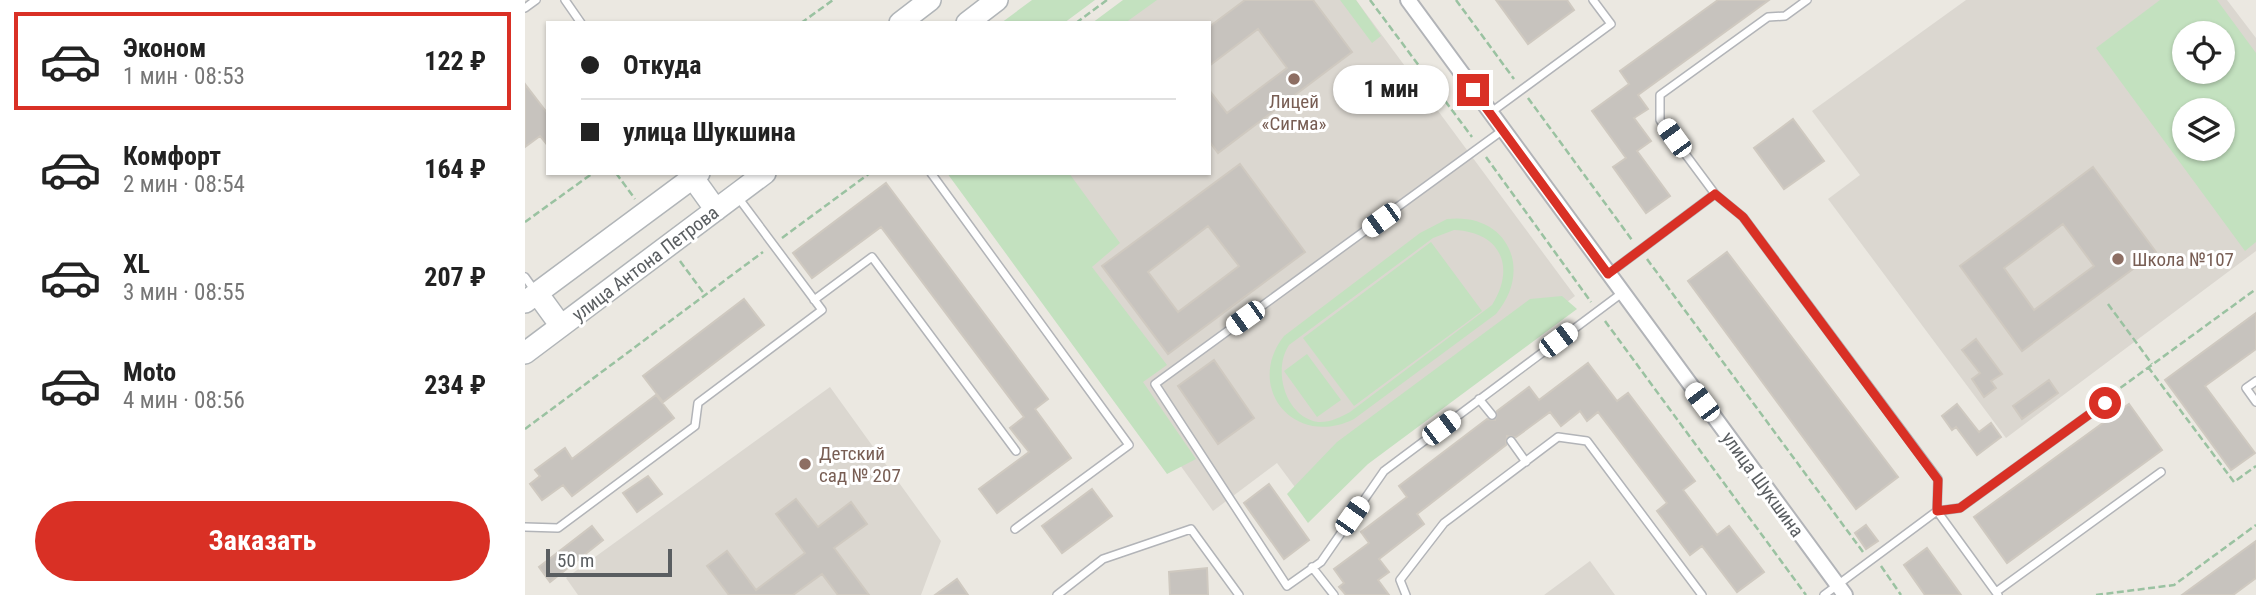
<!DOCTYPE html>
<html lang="ru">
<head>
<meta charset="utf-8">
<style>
	:root { --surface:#fff; --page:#f2f2f2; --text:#222; --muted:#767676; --line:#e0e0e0; --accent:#d93025 }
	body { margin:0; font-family:"Roboto Condensed",sans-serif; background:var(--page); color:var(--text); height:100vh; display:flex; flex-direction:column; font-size:26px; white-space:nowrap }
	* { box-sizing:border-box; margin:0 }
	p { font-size:23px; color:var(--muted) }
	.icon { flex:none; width:38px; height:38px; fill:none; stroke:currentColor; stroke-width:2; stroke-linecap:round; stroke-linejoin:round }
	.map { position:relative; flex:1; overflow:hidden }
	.drawer { display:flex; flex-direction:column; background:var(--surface); width:525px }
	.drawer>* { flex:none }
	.top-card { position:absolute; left:21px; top:21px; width:665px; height:154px; border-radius:0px; box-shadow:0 2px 5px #0004; display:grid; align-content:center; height:154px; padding:0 35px; background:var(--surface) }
	.fabs { position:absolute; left:1647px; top:21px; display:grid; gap:14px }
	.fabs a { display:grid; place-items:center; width:63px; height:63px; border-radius:50%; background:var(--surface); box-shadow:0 2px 5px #0004; font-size:35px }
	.scale { position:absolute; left:21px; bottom:18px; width:126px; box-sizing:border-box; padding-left:7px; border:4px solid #5a5e61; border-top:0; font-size:19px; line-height:24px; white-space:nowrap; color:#5a5e61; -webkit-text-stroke:5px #fff; paint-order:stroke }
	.end { position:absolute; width:32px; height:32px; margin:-16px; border:9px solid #d93025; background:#fff; box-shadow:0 0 0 4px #fff }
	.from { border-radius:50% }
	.bubble { position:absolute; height:49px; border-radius:24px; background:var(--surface); box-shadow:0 2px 5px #0004; font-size:23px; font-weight:700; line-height:49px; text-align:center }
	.car { position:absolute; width:21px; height:42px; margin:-21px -10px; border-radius:9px; box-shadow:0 0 5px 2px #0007; background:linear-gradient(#fff 24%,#345 0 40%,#fff 0 76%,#345 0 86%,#fff 0) }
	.top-card b { display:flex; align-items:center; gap:24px; height:66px; font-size:26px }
	.top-card b+b { border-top:2px solid var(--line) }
	.top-card i { width:18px; height:18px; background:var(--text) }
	ul { padding:12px 0 0; list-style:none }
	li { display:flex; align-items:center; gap:21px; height:98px; margin:0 14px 10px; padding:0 21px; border:4px solid transparent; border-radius:0px }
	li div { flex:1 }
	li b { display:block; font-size:26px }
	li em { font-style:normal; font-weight:700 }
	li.selected { border-color:var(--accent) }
	li>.icon { width:63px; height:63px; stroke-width:1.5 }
	.cta { display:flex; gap:14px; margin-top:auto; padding:14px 35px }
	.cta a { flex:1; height:80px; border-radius:42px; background:var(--accent); color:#fff; font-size:28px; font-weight:700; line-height:80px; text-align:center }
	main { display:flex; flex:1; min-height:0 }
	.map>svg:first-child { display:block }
	.education { fill:#dbd7d0; fill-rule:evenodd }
	.green { fill:#c3e1bf; fill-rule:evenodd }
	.building { fill:#c7c3be; stroke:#cfc9c0; stroke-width:2; fill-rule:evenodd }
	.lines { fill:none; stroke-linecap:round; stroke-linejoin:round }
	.lane-casing { stroke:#b2b4b8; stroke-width:10 }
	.street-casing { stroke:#b2b4b8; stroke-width:18 }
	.secondary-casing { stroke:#b1b5b8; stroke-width:24 }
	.path { stroke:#9ac2a1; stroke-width:2.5; stroke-dasharray:7 3.5; stroke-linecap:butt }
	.lane { stroke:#fff; stroke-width:7 }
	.street { stroke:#fff; stroke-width:14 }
	.secondary { stroke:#fff; stroke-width:21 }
	.route { stroke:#d93025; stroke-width:9 }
	.education-dot { fill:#8d6e63; stroke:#fff; stroke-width:2.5 }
	.labels { text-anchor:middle; stroke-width:6; stroke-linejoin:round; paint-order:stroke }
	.education-label { font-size:19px; fill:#785e54; stroke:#fff; text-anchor:start }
	.street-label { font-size:19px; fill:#5a5e61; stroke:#fff }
</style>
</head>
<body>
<main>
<section class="drawer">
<ul>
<li class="selected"><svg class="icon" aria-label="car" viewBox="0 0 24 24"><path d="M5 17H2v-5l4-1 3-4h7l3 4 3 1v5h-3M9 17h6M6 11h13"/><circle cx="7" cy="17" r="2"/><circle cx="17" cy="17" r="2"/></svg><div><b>Эконом</b><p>1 мин · 08:53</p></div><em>122 ₽</em></li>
<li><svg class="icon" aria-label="car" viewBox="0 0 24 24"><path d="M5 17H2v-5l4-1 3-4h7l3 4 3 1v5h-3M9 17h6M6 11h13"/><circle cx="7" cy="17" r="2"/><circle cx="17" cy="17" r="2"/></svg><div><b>Комфорт</b><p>2 мин · 08:54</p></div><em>164 ₽</em></li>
<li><svg class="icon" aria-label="car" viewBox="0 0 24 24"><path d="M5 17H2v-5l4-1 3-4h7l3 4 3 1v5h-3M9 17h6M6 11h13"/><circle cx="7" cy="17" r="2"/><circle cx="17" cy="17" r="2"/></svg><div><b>XL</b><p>3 мин · 08:55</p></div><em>207 ₽</em></li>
<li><svg class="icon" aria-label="car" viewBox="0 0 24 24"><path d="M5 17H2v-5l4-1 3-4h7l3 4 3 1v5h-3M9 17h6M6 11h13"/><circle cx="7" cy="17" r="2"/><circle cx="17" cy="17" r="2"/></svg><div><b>Moto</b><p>4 мин · 08:56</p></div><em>234 ₽</em></li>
</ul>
<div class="cta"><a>Заказать</a></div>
</section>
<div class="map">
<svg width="1731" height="595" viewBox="0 0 1731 595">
	<rect width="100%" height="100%" fill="#ebe8e1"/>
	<path class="education" d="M611,0H831L1050,296L781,502L752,463L688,511L446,173H684V23H580Z
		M1441,0H1702L1731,38V251L1481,438L1303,199L1335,175L1287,111ZM1659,33H1698V72H1659ZM1659,110H1698V149H1659Z
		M305,387L416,541L396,595H53L41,578Z
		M1065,561L1090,595H1019Z"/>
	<path class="green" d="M507,0H570L539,23H476Z
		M598,0H632L600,23H567Z
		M815,0H831L856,36L847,43Z
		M1635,0H1692L1731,53V242L1720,251L1571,48ZM1659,33H1698V72H1659ZM1659,110H1698V149H1659Z
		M422,173H544L595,243L567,267L642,365L618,382L671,459L642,474Z
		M922,219C982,212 1009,269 971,314L829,419C769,449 719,387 759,336L895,233ZM929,230C976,232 991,267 967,305L825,412C816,417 804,423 793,422C761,417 747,371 764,345L908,238Z
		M906,242L957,311L829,406L778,338Z
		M1037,296L1052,309L843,464L783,523L762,494L812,442L1005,299Z
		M782,354L816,400L792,417L759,371Z"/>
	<path class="building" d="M720,0H788L827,52L693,153L684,141V90L702,113L762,68L733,29L684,66V27Z
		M971,0H1042L1049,10L1003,44Z
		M1193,0H1244L1113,95L1123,109L1109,118L1126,141L1112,151L1145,196L1121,213L1088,167L1101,158L1067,111L1104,84L1095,71Z
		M0,84L23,114V146L15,136L0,147Z
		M1268,119L1299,161L1259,189L1229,148Z
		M715,164L780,252L643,354L577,266ZM683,226L714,266L653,312L623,272Z
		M1568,167L1631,252L1497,351L1435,266ZM1538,224L1569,266L1509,310L1479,268Z
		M361,183L523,399L510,409L546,458L472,513L454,489L504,452L485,428L499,417L356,227L287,278L268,253Z
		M1202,252L1373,477L1331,509L1163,281Z
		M219,299L239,325L138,402L118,376Z
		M1731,313V349L1680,386L1730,453L1706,470L1640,380Z
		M1451,339L1477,374L1466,381L1471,388L1459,397L1447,379L1455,373L1437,350Z
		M689,360L729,418L693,444L653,386Z
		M1063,363L1092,401L1103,393L1170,481L1158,490L1192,535L1204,526L1239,572L1212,592L1177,546L1165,555L1132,511L1142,503L1073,412L1062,421L1055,411L1036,426L1025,412L991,437L982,436L981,445L892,514L899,524L854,559L864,572L853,580L864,595H821L814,587L819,583L809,569L844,543L836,532L882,497L874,486L962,419L970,420L972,411L1004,387L1014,400Z
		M1524,380L1533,393L1497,419L1488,406Z
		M131,395L149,418L47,496L38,485L17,500L5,484L15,476L10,470L40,448L47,459Z
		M1432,404L1454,432L1466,423L1476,437L1452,455L1431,427L1427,430L1417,416Z
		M1604,404L1637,450L1482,563L1449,517Z
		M123,476L137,494L112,512L98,493Z
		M744,484L784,540L759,559L719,503Z
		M567,489L587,516L537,553L517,526Z
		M271,499L293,527L326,502L342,524L309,548L344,595H313L297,574L268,595H204L182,566L202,551L231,590L280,553L251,514Z
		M1341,525L1353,541L1341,549L1330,533Z
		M67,526L78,540L25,582L14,567Z
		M1731,541V578L1708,595H1657Z
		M1402,548L1436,595H1400L1379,565Z
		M682,568L683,595H645L644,572Z
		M432,579L443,595H410Z"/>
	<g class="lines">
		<defs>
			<path id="lane" d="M40,0L56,23
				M0,8L11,0
				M965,113L1086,24L1068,0
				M978,130L630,384L762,586L796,562L859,471L1097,293
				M406,173L604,445L490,529
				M1190,194L1135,120V95L1243,17L1260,16L1282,0
				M1083,274L1190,194L1218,217L1413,479L1412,511L1299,595
				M0,277L10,291
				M289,300L347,257L491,451
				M1731,381L1721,388L1731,402
				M954,399L967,415
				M986,441L1001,462
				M0,527L33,528L170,426L173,403L297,310L212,196
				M787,567L809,595
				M1471,592L1636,472
				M532,595L578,559L666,529L714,595
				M881,595L875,580L919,523L1033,437L1062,441L1177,595
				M1473,595L1412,511L1435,508L1580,403"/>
			<path id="street" d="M883,0L1320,595"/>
			<path id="secondary" d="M375,23L405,0
				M442,23L472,0
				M168,178L191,210
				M12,293L36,326
				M0,302L174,173
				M0,353L240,173"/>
		</defs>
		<use href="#lane" class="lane-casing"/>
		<use href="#street" class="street-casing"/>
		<use href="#secondary" class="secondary-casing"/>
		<path class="path" d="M845,0L947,137
			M931,0L989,79
			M276,23L308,0
			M551,23L582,0
			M1003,98L1107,240
			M961,157L1066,302
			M91,173L110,199
			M0,222L68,173
			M257,238L345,173
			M1122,259L1338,552
			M155,261L180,295
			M1583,304L1627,364
			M1080,321L1281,595
			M1623,367L1709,482L1731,466
			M1587,394L1731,289
			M0,429L238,252
			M1356,566L1376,595
			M1571,595L1649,585L1731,525"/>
		<use href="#lane" class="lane"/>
		<use href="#street" class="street"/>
		<use href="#secondary" class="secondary"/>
	</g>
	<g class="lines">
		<path class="route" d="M948,90L1083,274L1190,194L1218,217L1413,480L1412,511L1435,508L1580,403"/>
	</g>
	<g class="education-dot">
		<circle cx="769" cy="79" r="7"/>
		<circle cx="1593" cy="259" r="7"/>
		<circle cx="280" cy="464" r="7"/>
	</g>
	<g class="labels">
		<g class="education-label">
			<text x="769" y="108" text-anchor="middle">Лицей<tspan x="769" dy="22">«Сигма»</tspan></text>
			<text x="1607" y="266">Школа №107</text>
			<text x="294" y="460">Детский<tspan x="294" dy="22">сад № 207</tspan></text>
		</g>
		<g class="street-label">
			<text transform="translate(120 263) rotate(-37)" y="7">улица Антона Петрова</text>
			<text transform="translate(1238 484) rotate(54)" y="7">улица Шукшина</text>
		</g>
	</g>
</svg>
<div class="fabs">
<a><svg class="icon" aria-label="locate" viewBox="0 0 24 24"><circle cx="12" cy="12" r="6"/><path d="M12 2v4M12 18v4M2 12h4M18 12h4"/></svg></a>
<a><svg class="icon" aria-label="layers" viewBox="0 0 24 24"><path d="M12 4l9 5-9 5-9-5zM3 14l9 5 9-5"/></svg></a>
</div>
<div class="scale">50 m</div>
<i class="end from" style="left:1580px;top:403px"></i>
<i class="end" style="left:948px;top:90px"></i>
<div class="bubble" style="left:808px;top:65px;width:116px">1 мин</div>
<i class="car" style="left:1149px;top:138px;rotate:324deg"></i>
<i class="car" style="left:856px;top:220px;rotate:234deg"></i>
<i class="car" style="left:720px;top:318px;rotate:234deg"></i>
<i class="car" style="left:1033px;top:340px;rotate:53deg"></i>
<i class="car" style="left:1177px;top:402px;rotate:323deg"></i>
<i class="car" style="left:916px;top:428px;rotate:53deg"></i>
<i class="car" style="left:827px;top:516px;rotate:35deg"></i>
<div class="top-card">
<b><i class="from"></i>Откуда</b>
<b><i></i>улица Шукшина</b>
</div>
</div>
</main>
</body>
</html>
